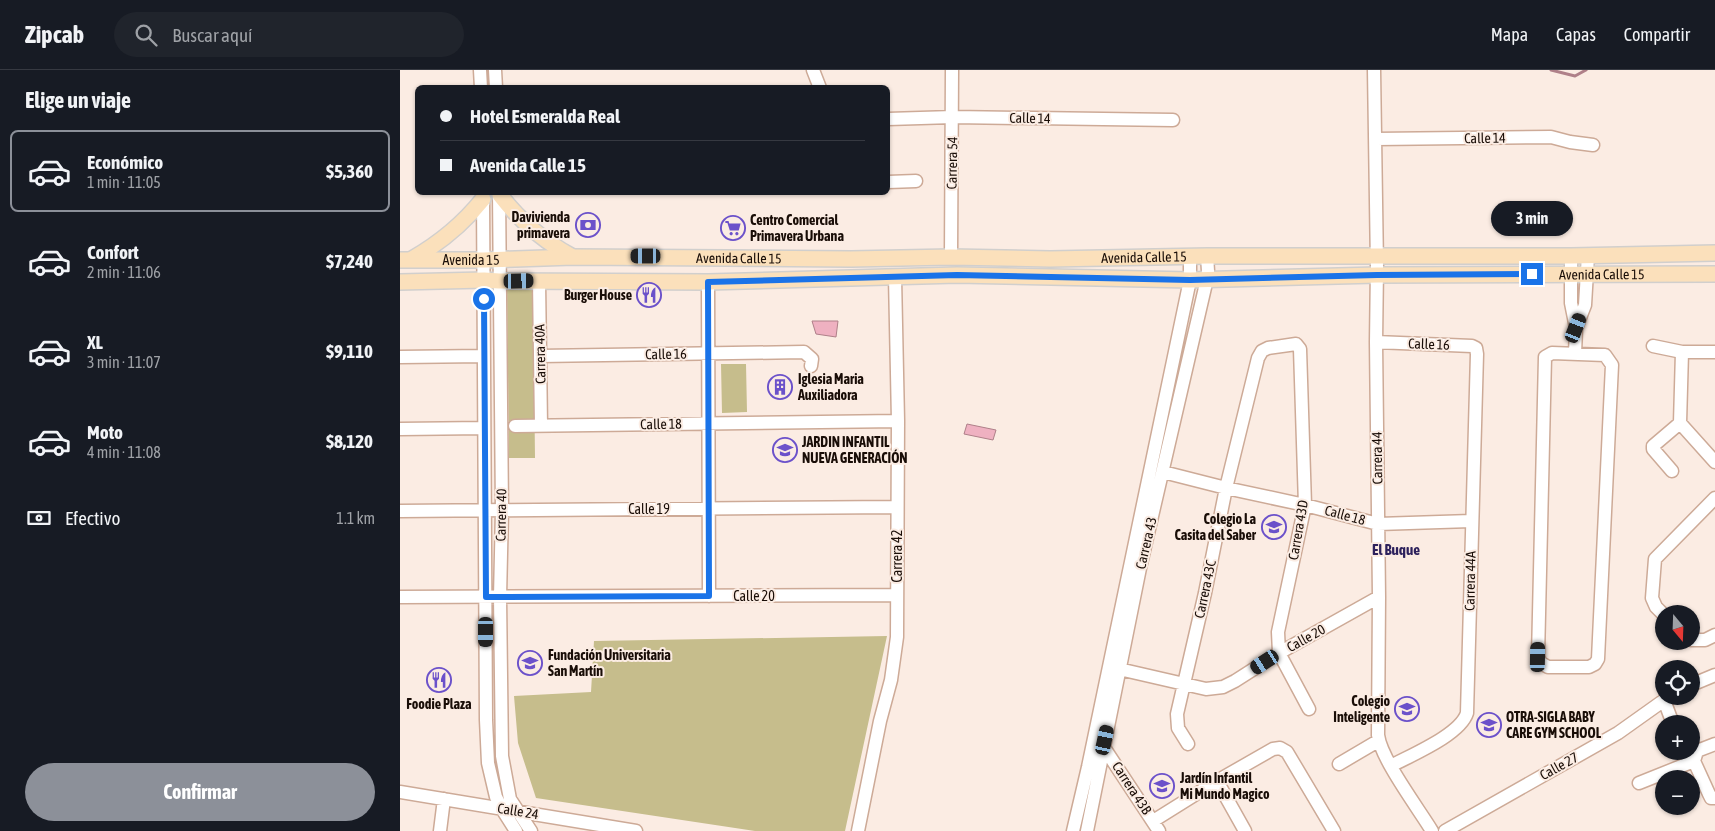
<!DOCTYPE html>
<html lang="es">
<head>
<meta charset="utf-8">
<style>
	:root { --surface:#171b24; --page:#20242c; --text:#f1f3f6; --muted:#9ea1a6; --line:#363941; --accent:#8c9099 }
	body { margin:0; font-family:"Asap Condensed",sans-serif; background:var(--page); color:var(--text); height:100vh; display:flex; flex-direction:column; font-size:19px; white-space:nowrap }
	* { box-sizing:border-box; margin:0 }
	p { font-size:16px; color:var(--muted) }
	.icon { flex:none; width:28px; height:28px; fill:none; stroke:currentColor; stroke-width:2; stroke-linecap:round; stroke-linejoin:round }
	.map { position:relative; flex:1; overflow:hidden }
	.panel { display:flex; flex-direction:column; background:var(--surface); width:400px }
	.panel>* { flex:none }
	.hud { position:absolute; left:15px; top:15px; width:475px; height:110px; border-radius:8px; box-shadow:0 1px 4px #0004; display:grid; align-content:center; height:110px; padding:0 25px; background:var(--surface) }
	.needle { width:32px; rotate:161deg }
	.buttons { position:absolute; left:1255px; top:535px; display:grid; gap:10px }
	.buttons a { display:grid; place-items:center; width:45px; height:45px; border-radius:50%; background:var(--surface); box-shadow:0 1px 4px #0004; font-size:25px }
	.end { position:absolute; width:22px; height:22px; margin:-11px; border:6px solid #1a73e8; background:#fff; box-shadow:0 0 0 2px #fff }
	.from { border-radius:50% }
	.bubble { position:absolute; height:35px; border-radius:18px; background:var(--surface); box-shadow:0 1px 4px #0004; font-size:16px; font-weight:700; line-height:35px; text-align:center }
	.car { position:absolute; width:15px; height:30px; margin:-15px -8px; border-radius:6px; box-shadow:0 0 4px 1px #0007; background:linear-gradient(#222 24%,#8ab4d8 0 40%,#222 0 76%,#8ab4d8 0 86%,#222 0) }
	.hud b { display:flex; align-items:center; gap:18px; height:48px; font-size:19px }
	.hud b+b { border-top:1px solid var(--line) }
	.hud i { width:12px; height:12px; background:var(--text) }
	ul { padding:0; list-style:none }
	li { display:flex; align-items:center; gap:15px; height:82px; margin:0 10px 8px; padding:0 15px; border:2px solid transparent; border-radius:8px }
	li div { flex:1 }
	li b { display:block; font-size:19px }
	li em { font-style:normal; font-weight:700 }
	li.current { border-color:var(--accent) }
	li>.icon { width:45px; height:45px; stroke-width:1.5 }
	h2 { padding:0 25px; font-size:22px; line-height:60px }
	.pay { display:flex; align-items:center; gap:12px; height:55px; padding:0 25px; font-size:19px }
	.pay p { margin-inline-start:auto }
	.primary-button { display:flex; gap:10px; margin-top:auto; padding:10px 25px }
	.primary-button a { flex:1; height:58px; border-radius:30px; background:var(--accent); color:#fff; font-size:20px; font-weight:700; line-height:58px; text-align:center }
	header { display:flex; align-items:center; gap:30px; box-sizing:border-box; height:70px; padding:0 25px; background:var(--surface); border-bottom:1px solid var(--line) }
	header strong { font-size:24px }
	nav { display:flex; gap:28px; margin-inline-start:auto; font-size:18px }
	.search { width:350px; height:45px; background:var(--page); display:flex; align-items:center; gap:12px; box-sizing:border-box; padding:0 18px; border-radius:28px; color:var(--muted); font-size:19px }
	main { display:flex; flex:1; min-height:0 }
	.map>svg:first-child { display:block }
	.green { fill:#c6bd8c }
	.water { fill:#efb1c1; stroke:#af8089 }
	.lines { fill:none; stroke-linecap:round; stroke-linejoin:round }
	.stream { stroke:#af8089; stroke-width:3 }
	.minor-casing { stroke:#cdaa97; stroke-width:15 }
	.major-casing { stroke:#d1cfcd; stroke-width:18 }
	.minor { stroke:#fff; stroke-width:12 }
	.major { stroke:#fbe0bb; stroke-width:15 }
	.route { stroke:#1a73e8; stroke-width:6 }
	.labels { text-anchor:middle; stroke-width:4; stroke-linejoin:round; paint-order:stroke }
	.street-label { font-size:14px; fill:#190d07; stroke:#fbece3 }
	.poi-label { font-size:14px; font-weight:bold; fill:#190d07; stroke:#fbece3; text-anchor:start }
	.neighbourhood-label { font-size:15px; font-weight:bold; fill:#2d215c; stroke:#fbece3 }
</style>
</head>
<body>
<header>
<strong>Zipcab</strong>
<div class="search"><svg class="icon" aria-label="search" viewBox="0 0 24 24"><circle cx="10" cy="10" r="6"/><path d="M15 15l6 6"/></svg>Buscar aquí</div>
<nav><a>Mapa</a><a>Capas</a><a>Compartir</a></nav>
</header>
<main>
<section class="panel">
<h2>Elige un viaje</h2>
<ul>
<li class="current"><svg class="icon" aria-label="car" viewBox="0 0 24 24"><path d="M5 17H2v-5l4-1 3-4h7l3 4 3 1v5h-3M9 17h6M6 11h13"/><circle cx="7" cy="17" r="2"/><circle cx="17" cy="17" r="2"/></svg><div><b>Económico</b><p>1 min · 11:05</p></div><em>$5,360</em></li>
<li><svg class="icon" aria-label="car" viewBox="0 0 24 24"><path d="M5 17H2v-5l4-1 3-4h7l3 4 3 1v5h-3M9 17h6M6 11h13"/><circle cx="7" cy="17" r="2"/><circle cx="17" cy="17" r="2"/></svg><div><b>Confort</b><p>2 min · 11:06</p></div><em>$7,240</em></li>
<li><svg class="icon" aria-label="car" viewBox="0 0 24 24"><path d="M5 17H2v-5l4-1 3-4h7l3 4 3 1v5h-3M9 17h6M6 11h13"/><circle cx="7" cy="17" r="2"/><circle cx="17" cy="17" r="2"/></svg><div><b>XL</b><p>3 min · 11:07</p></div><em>$9,110</em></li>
<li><svg class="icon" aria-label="car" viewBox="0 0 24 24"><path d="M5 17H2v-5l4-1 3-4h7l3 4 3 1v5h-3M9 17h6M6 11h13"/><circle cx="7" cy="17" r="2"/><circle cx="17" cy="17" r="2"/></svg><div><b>Moto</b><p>4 min · 11:08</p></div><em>$8,120</em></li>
</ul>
<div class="pay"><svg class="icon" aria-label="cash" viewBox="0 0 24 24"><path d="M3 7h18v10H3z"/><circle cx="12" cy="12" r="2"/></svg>Efectivo<p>1.1 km</p></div>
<div class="primary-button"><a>Confirmar</a></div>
</section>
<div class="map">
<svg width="1315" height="761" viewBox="0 0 1315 761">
	<rect width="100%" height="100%" fill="#fbece3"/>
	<path class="green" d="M133,217L135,388H109L107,218Z
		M321,294H346L347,342L322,343Z
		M487,566L445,761H355L136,728L118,673L114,626L191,622L194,571Z"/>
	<path class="water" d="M438,251L436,267L416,264L412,251Z
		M567,354L596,360L593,370L564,364Z"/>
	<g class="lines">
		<path class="stream" d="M1151,0L1175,6L1186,0"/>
		<defs>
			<path id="minor" d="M80,0L81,18
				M95,0L96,18
				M413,0L420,18
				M974,0L977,197L976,272L979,527L978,665C981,689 1018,738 1032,761
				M488,49L553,47L773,50
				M976,69L1151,67L1170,72L1193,75
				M488,112L516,111
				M99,122L102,440L100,527L102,686L110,729L131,761
				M83,125L86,650L88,693L96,727L102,739L116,761
				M1171,186V233L1176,258L1175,284
				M551,187L552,0
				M139,211L141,356
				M308,212L309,526
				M1176,258L1185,235L1188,185
				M976,272L1072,276L1076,278L1077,284L1067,643C1060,665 1011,685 991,696
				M1253,276L1282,282H1315
				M1152,283L1205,285L1212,295L1198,589L1195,594L1189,597H1148L1141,593L1138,587L1145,287Z
				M140,286L404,282L412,289L411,296
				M0,287L84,286
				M1280,353L1315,392
				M115,356L498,351
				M0,359L84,358
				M1272,401L1253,379V376L1280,353L1282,282
				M763,402L826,418L905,435L978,454L1071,451
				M0,441L497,437
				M0,527L497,525
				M1264,545L1256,537L1252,528L1255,489L1315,428
				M1291,570H1305L1315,565
				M719,599L806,619L823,617L835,611L879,583L979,527
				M1291,615L1315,605
				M1264,630L1273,654
				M788,674L778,658L777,644L805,523L826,418L858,288L862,281L868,278L896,274L900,279L905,435L878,562L879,583L909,639
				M1315,674L1297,681L1294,691L1309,724L1311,728H1315
				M703,676L759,761
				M939,694L978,671
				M817,711L845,761
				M1239,713L1294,691
				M0,722L236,761
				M753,751L817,711L873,679L880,678L887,682L934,761
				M40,761L44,729
				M458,761L480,651L491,610L497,567L498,351L495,207
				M673,761L688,697L790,210V186
				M687,761L740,498L807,209L808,201L807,186
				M1045,761L1218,663L1270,626"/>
			<g id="major">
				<path d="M100,125C120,151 142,170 171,186"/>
				<path d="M12,189C40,173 63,154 83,129"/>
				<path id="s1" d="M0,190H84L173,187L451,189L551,187L650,189L807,186H1171L1315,183"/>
				<path id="s2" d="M0,212L84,210L99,211L308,212L557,205L790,210L977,205L1315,204"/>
			</g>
		</defs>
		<use href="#minor" class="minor-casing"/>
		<use href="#major" class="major-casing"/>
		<use href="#minor" class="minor"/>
		<use href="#major" class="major"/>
	</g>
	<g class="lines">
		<path class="route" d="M84,229L86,527L309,526L308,212L557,205L790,210L977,205L1132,204"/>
	</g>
	<defs>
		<symbol id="bank-ring" viewBox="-11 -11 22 22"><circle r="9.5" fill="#fbece3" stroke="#6b51ca" stroke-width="1.5"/><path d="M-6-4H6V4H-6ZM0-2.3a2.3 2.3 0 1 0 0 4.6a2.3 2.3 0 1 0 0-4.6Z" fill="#6b51ca"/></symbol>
		<symbol id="supermarket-ring" viewBox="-11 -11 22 22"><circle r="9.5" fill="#fbece3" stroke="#6b51ca" stroke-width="1.5"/><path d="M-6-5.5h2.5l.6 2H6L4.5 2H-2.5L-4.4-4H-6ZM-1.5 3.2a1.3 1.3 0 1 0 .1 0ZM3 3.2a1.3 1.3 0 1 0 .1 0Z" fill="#6b51ca"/></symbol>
		<symbol id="restaurant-ring" viewBox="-11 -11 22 22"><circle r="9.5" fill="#fbece3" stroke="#6b51ca" stroke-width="1.5"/><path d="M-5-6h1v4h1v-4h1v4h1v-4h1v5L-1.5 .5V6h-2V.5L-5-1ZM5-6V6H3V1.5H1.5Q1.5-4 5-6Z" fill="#6b51ca"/></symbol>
		<symbol id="building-ring" viewBox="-11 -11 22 22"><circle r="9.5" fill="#fbece3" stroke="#6b51ca" stroke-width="1.5"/><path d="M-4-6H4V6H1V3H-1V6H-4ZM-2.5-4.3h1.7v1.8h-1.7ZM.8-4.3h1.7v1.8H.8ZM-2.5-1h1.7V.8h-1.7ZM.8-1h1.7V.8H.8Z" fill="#6b51ca"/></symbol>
		<symbol id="school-ring" viewBox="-11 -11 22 22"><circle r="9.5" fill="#fbece3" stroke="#6b51ca" stroke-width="1.5"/><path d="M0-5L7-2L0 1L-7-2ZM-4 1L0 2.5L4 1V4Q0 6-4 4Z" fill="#6b51ca"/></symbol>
		<symbol id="university-ring" viewBox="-11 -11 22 22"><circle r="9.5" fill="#fbece3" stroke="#6b51ca" stroke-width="1.5"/><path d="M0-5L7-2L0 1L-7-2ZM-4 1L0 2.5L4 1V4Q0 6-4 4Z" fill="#6b51ca"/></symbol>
	</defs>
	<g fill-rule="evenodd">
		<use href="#bank-ring" x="174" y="141" width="28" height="28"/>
		<use href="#supermarket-ring" x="319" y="144" width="28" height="28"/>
		<use href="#restaurant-ring" x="235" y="211" width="28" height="28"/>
		<use href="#building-ring" x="366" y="303" width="28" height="28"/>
		<use href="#school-ring" x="371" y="366" width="28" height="28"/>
		<use href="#school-ring" x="860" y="443" width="28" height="28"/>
		<use href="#university-ring" x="116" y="579" width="28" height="28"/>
		<use href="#restaurant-ring" x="25" y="596" width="28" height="28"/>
		<use href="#school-ring" x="993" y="625" width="28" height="28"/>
		<use href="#school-ring" x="1075" y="641" width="28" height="28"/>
		<use href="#school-ring" x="748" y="702" width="28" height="28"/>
	</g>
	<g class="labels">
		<g class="street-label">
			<text transform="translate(630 48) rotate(1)" y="5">Calle 14</text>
			<text transform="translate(1085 68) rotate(-1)" y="5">Calle 14</text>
			<text transform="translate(552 93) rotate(-89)" y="5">Carrera 54</text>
			<text dy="5" stroke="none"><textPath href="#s1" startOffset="339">Avenida Calle 15</textPath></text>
			<text dy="5" stroke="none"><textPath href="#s1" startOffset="744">Avenida Calle 15</textPath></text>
			<text dy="5" stroke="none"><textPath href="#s1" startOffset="71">Avenida 15</textPath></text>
			<text dy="5" stroke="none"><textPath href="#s2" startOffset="1202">Avenida Calle 15</textPath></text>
			<text transform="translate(1029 274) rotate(2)" y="5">Calle 16</text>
			<text transform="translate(140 284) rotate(-91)" y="5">Carrera 40A</text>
			<text transform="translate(266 284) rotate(-1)" y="5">Calle 16</text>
			<text transform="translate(261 354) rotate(-1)" y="5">Calle 18</text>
			<text transform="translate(977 388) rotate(-91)" y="5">Carrera 44</text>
			<text x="249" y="444">Calle 19</text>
			<text transform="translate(101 445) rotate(-89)" y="5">Carrera 40</text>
			<text transform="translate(945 445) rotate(15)" y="5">Calle 18</text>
			<text transform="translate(898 460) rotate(-80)" y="5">Carrera 43D</text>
			<text transform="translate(746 473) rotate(-77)" y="5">Carrera 43</text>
			<text transform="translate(497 486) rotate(-90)" y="5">Carrera 42</text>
			<text transform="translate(1070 511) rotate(-89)" y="5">Carrera 44A</text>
			<text transform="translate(805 519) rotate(-78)" y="5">Carrera 43C</text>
			<text x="354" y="531">Calle 20</text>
			<text transform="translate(906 568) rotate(-29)" y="5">Calle 20</text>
			<text transform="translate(1159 696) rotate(-29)" y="5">Calle 27</text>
			<text transform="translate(732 718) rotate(57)" y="5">Carrera 43B</text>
			<text transform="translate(118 741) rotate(9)" y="5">Calle 24</text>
		</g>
		<g class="poi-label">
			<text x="170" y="152" text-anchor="end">Davivienda<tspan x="170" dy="16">primavera</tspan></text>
			<text x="350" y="155">Centro Comercial<tspan x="350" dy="16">Primavera Urbana</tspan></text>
			<text x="232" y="230" text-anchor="end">Burger House</text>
			<text x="398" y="314">Iglesia Maria<tspan x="398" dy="16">Auxiliadora</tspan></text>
			<text x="402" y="377">JARDIN INFANTIL<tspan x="402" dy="16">NUEVA GENERACIÓN</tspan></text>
			<text x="856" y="454" text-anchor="end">Colegio La<tspan x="856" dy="16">Casita del Saber</tspan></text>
			<text x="148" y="590">Fundación Universitaria<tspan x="148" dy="16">San Martín</tspan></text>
			<text x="990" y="636" text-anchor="end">Colegio<tspan x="990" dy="16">Inteligente</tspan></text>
			<text x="39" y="639" text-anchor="middle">Foodie Plaza</text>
			<text x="1106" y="652">OTRA-SIGLA BABY<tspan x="1106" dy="16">CARE GYM SCHOOL</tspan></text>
			<text x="780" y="713">Jardín Infantil<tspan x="780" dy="16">Mi Mundo Magico</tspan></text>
		</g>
		<g class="neighbourhood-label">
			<text x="996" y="485">El Buque</text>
		</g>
	</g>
</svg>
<div class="buttons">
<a><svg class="needle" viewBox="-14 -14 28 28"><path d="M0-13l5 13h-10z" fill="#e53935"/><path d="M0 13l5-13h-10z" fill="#9ea1a6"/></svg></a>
<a><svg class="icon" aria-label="locate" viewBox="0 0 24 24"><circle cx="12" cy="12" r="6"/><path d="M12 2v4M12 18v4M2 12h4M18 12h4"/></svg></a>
<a>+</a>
<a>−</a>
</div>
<i class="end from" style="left:84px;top:229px"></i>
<i class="end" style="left:1132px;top:204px"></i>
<div class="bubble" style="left:1091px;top:131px;width:82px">3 min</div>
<i class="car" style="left:246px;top:186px;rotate:270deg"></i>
<i class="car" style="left:119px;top:211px;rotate:89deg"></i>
<i class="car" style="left:1176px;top:258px;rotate:21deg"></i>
<i class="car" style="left:86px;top:562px;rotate:180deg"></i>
<i class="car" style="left:1138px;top:587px;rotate:1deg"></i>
<i class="car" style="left:865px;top:592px;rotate:237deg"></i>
<i class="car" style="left:705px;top:670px;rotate:12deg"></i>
<div class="hud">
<b><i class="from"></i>Hotel Esmeralda Real</b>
<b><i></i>Avenida Calle 15</b>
</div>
</div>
</main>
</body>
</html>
